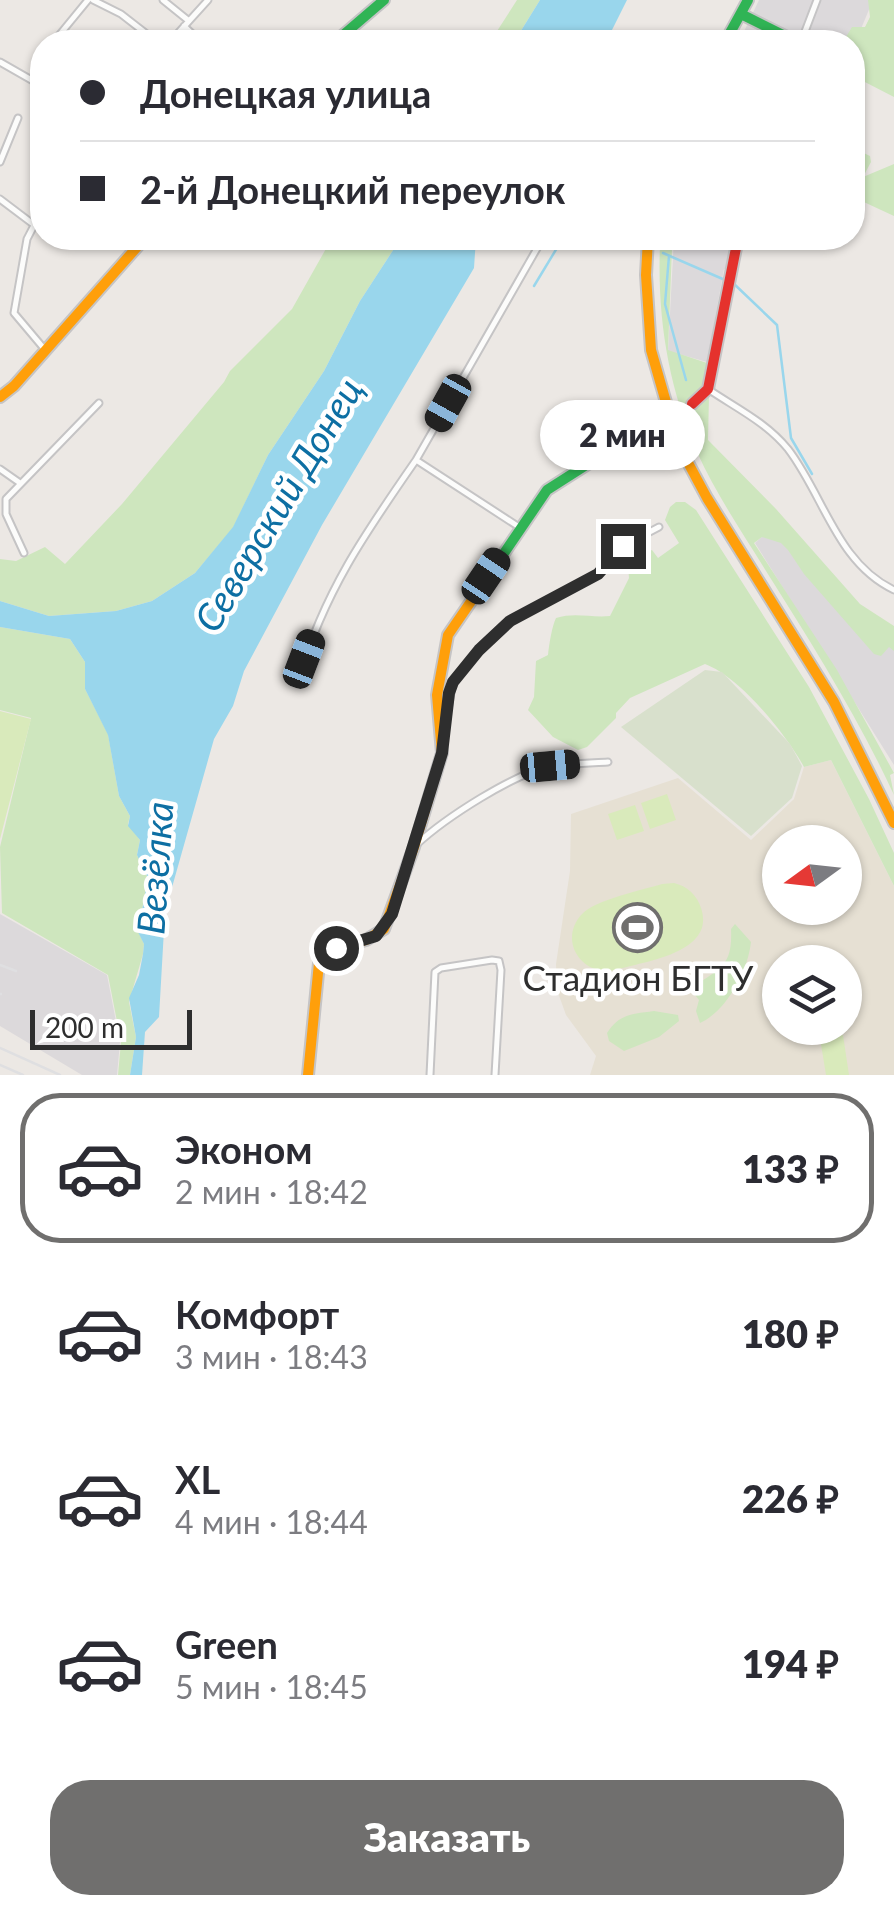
<!DOCTYPE html>
<html lang="ru">
<head>
<meta charset="utf-8">
<style>
	:root { --surface:#fff; --page:#f2f2f3; --text:#2b2b33; --muted:#7c7c81; --line:#e1e1e2; --accent:#706f6e }
	body { margin:0; font-family:Lato,sans-serif; background:var(--page); color:var(--text); height:100vh; display:flex; flex-direction:column; font-size:38px; white-space:nowrap }
	* { box-sizing:border-box; margin:0 }
	p { font-size:32px; color:var(--muted) }
	.icon { flex:none; width:55px; height:55px; fill:none; stroke:currentColor; stroke-width:2; stroke-linecap:round; stroke-linejoin:round }
	.map { position:relative; height:1075px; overflow:hidden }
	.sheet { display:flex; flex-direction:column; background:var(--surface); flex:1 }
	.sheet>* { flex:none }
	.banner { position:absolute; left:30px; top:30px; width:835px; height:220px; border-radius:40px; box-shadow:0 2px 8px #0004; display:grid; align-content:center; height:220px; padding:0 50px; background:var(--surface) }
	.needle { width:65px; rotate:255deg }
	.buttons { position:absolute; left:762px; top:825px; display:grid; gap:20px }
	.buttons a { display:grid; place-items:center; width:100px; height:100px; border-radius:50%; background:var(--surface); box-shadow:0 2px 8px #0004; font-size:50px }
	.scale { position:absolute; left:30px; bottom:25px; width:162px; box-sizing:border-box; padding-left:10px; border:5px solid #2e2e2e; border-top:0; font-size:28px; line-height:35px; white-space:nowrap; color:#2e2e2e; -webkit-text-stroke:8px #fff; paint-order:stroke }
	.end { position:absolute; width:45px; height:45px; margin:-22px; border:12px solid #2e2e2e; background:#fff; box-shadow:0 0 0 5px #fff }
	.from { border-radius:50% }
	.bubble { position:absolute; height:70px; border-radius:35px; background:var(--surface); box-shadow:0 2px 8px #0004; font-size:32px; font-weight:800; line-height:70px; text-align:center }
	.car { position:absolute; width:30px; height:60px; margin:-30px -15px; border-radius:12px; box-shadow:0 0 8px 2px #0007; background:linear-gradient(#222 24%,#8ab4d8 0 40%,#222 0 76%,#8ab4d8 0 86%,#222 0) }
	.banner b { display:flex; align-items:center; gap:35px; height:95px; font-size:38px }
	.banner b+b { border-top:2px solid var(--line) }
	.banner i { width:25px; height:25px; background:var(--text) }
	ul { padding:18px 0 0; list-style:none }
	li { display:flex; align-items:center; gap:30px; height:150px; margin:0 20px 15px; padding:0 30px; border:5px solid transparent; border-radius:40px }
	li div { flex:1 }
	li b { display:block; font-size:38px }
	li em { font-style:normal; font-weight:800 }
	li.current { border-color:var(--accent) }
	li>.icon { width:90px; height:90px; stroke-width:1.5 }
	.primary-button { display:flex; gap:20px; margin-top:auto; padding:20px 50px }
	.primary-button a { flex:1; height:115px; border-radius:40px; background:var(--accent); color:#fff; font-size:40px; font-weight:800; line-height:115px; text-align:center }
	.map>svg:first-child { display:block }
	.industrial { fill:#dcd9db }
	.education { fill:#e6e0d3; fill-rule:evenodd }
	.green { fill:#cee6be }
	.cemetery { fill:#d8e0cc }
	.pitch { fill:#d9eabb }
	.water { fill:#99d6ec }
	.lines { fill:none; stroke-linecap:round; stroke-linejoin:round }
	.stream { stroke:#99d6ec; stroke-width:2.5 }
	.secondary-tunnel { stroke:#c6c3c0; stroke-width:8; stroke-dasharray:8 4; stroke-linecap:butt }
	.street-casing { stroke:#c5c4c5; stroke-width:9 }
	.fast-casing { stroke:#c5c4c5; stroke-width:14 }
	.slow-casing { stroke:#c5c4c5; stroke-width:14 }
	.jam-casing { stroke:#c5c4c5; stroke-width:14 }
	.street { stroke:#fcfcfb; stroke-width:5 }
	.fast { stroke:#30b455; stroke-width:10 }
	.slow { stroke:#ff9f0a; stroke-width:10 }
	.jam { stroke:#e5322d; stroke-width:10 }
	.rail { stroke:#dfdfe1; stroke-width:2.5 }
	.route { stroke:#2e2e2e; stroke-width:12 }
	.labels { text-anchor:middle; stroke-width:9; stroke-linejoin:round; paint-order:stroke }
	.poi-label { font-size:35px; fill:#2e2e2e; stroke:#fff }
	.water-label { font-size:38px; font-style:italic; fill:#0d6fa3; stroke:#fff }
</style>
</head>
<body>
<div class="map">
<svg width="894" height="1075" viewBox="0 0 894 1075">
	<rect width="100%" height="100%" fill="#ece8e4"/>
	<path class="industrial" d="M759,0H873L853,48L852,42H739Z
		M674,238H742L735,269H724L707,362L668,351Z
		M764,535L781,538L894,649V765L755,543Z
		M0,914L107,975L120,1042L117,1075H82L0,1026Z"/>
	<path class="education" d="M831,760L894,886V1075H590L596,1056L566,1015L557,990L556,964L570,871L571,814L678,778L751,840L794,799L804,767ZM780,842H845V908H780ZM780,962H845V1028H780Z"/>
	<path class="green" d="M517,0H540L514,42H490Z
		M868,0H894V97L861,80L853,99L852,42H843L852,27H865L870,17Z
		M853,148L870,156L871,162L863,177L894,164V216L853,197Z
		M332,238H401L360,301L324,371L268,455L233,528L195,573L152,601L116,611L49,616L0,601V559L16,561L45,547L65,564L122,504L224,382L230,371L292,309Z
		M660,245L672,249L668,350L707,363L702,390L692,407L709,396L708,440L776,509L860,604L894,626V651L889,647L881,656L874,654L804,574L788,550L781,543L762,537L754,543L837,670L894,773L890,775L894,795C858,717 812,644 766,571C742,532 716,494 697,452C668,387 657,316 660,245Z
		M676,502H685L696,510L809,687L869,799L894,853V886L831,760L804,767C786,734 740,677 705,664L630,698L616,713V718L587,747L578,750L553,737L528,710L534,697L536,661L548,655C549,645 552,626 556,618C575,612 591,618 610,616L629,578L628,566L637,556L652,550L658,558L679,543L665,520L670,507Z
		M0,627L70,639L85,662V689L108,734L119,796L130,816L128,824L140,840L137,855L148,878L138,931L144,944L143,954L129,1002L136,1037L130,1075H118L121,1042L108,975L2,913L0,847L31,718L0,710Z
		M735,924L751,942C748,970 727,1011 700,1023L696,1011L699,1000L691,990C717,967 733,970 731,929Z
		M654,1011L678,1015L679,1021L659,1037L624,1051L609,1041L607,1033C619,1014 632,1014 654,1011Z"/>
	<path class="cemetery" d="M705,670L722,672L790,744L802,766L792,798L751,836L621,727Z"/>
	<path class="pitch" d="M0,711L31,719L0,839Z
		M667,794L676,820L650,829L641,803Z
		M635,805L644,831L617,840L608,814Z
		M674,883C687,886 697,895 701,908C716,952 647,961 619,969C585,980 556,942 582,914C595,900 642,890 662,884Z
		M843,1035L849,1075H826L820,1038Z"/>
	<path class="water" d="M540,0H627L606,42H514Z
		M401,238H476L474,268L322,525L244,671L233,706L214,739L165,912L159,1017L145,1032L142,1075H130L136,1037L129,998L139,975L143,954L144,944L138,932L148,878L137,855L140,840L128,826L130,816L119,796L108,735L85,689V662L70,639L0,627V601L49,616L116,611L152,601L195,573L233,527L268,455L324,371L360,301Z"/>
	<g class="lines">
		<path class="stream" d="M663,253L725,280
			M669,256L665,304L686,380
			M732,282L777,325L791,438L812,474
			M534,286L563,238"/>
		<path class="secondary-tunnel" d="M652,427L692,404"/>
		<defs>
			<path id="street" d="M93,0L121,14L157,42
				M163,0L189,21
				M184,26L201,42
				M56,39L88,0
				M170,42L208,0
				M801,42L817,0
				M0,62L42,86
				M0,162L18,118
				M0,199L33,224
				M42,210L27,239L14,313L46,351
				M708,389C736,408 766,422 788,449C824,496 837,563 894,590
				M0,469L20,483
				M519,527L416,460L543,238
				M24,553L6,514V499L99,403
				M299,678C324,592 366,532 416,460
				M443,736L453,682L479,650L510,621L598,574L623,546L659,527
				M416,845C444,819 515,772 553,766C571,763 590,763 608,762
				M430,1075L435,972L441,968L492,960L499,961L501,970L495,1075"/>
			<path id="fast" d="M741,14L797,42
				M335,42L384,0
				M725,42L748,0
				M496,565L547,490L630,437L652,427"/>
			<path id="slow" d="M648,238L646,275L651,350L678,444L707,498L834,702L894,823
				M0,397L14,386L145,238
				M308,1075L319,963L336,948L366,940L384,929L414,847L442,753L437,695L448,635L496,565"/>
			<path id="jam" d="M692,404L708,389L738,238"/>
		</defs>
		<use href="#street" class="street-casing"/>
		<use href="#fast" class="fast-casing"/>
		<use href="#slow" class="slow-casing"/>
		<use href="#jam" class="jam-casing"/>
		<use href="#street" class="street"/>
		<use href="#fast" class="fast"/>
		<use href="#slow" class="slow"/>
		<use href="#jam" class="jam"/>
		<path class="rail" d="M0,965L16,971
			M0,994H1
			M0,1048L60,1075
			M0,1065L23,1075"/>
	</g>
	<g class="lines">
		<path class="route" d="M336,948L376,936L392,914L442,753L449,693L453,682L479,650L510,621L598,574L623,546"/>
	</g>
	<defs>
		<symbol id="stadium-ring" viewBox="-11 -11 22 22"><circle r="9.5" fill="#fff" stroke="#706f6e" stroke-width="1.5"/><path d="M0-5a6.5 5 0 1 0 0 10a6.5 5 0 1 0 0-10ZM-3.5-1.8h7v3.6h-7Z" fill="#706f6e"/></symbol>
	</defs>
	<g fill-rule="evenodd">
		<use href="#stadium-ring" x="610" y="900" width="55" height="55"/>
	</g>
	<g class="labels">
		<g class="poi-label">
			<text x="638" y="991">Стадион БГТУ</text>
		</g>
		<g class="water-label">
			<text transform="translate(279 505) rotate(-59)" y="13">Северский Донец</text>
			<text transform="translate(156 868) rotate(-86)" y="13">Везёлка</text>
		</g>
	</g>
</svg>
<div class="buttons">
<a><svg class="needle" viewBox="-14 -14 28 28"><path d="M0-13l5 13h-10z" fill="#e53935"/><path d="M0 13l5-13h-10z" fill="#7c7c81"/></svg></a>
<a><svg class="icon" aria-label="layers" viewBox="0 0 24 24"><path d="M12 4l9 5-9 5-9-5zM3 14l9 5 9-5"/></svg></a>
</div>
<div class="scale">200 m</div>
<i class="end from" style="left:336px;top:948px"></i>
<i class="end" style="left:623px;top:546px"></i>
<div class="bubble" style="left:540px;top:400px;width:165px">2 мин</div>
<i class="car" style="left:448px;top:403px;rotate:209deg"></i>
<i class="car" style="left:486px;top:576px;rotate:34deg"></i>
<i class="car" style="left:304px;top:659px;rotate:21deg"></i>
<i class="car" style="left:550px;top:766px;rotate:85deg"></i>
<div class="banner">
<b><i class="from"></i>Донецкая улица</b>
<b><i></i>2-й Донецкий переулок</b>
</div>
</div>
<section class="sheet">
<ul>
<li class="current"><svg class="icon" aria-label="car" viewBox="0 0 24 24"><path d="M5 17H2v-5l4-1 3-4h7l3 4 3 1v5h-3M9 17h6M6 11h13"/><circle cx="7" cy="17" r="2"/><circle cx="17" cy="17" r="2"/></svg><div><b>Эконом</b><p>2 мин · 18:42</p></div><em>133 ₽</em></li>
<li><svg class="icon" aria-label="car" viewBox="0 0 24 24"><path d="M5 17H2v-5l4-1 3-4h7l3 4 3 1v5h-3M9 17h6M6 11h13"/><circle cx="7" cy="17" r="2"/><circle cx="17" cy="17" r="2"/></svg><div><b>Комфорт</b><p>3 мин · 18:43</p></div><em>180 ₽</em></li>
<li><svg class="icon" aria-label="car" viewBox="0 0 24 24"><path d="M5 17H2v-5l4-1 3-4h7l3 4 3 1v5h-3M9 17h6M6 11h13"/><circle cx="7" cy="17" r="2"/><circle cx="17" cy="17" r="2"/></svg><div><b>XL</b><p>4 мин · 18:44</p></div><em>226 ₽</em></li>
<li><svg class="icon" aria-label="car" viewBox="0 0 24 24"><path d="M5 17H2v-5l4-1 3-4h7l3 4 3 1v5h-3M9 17h6M6 11h13"/><circle cx="7" cy="17" r="2"/><circle cx="17" cy="17" r="2"/></svg><div><b>Green</b><p>5 мин · 18:45</p></div><em>194 ₽</em></li>
</ul>
<div class="primary-button"><a>Заказать</a></div>
</section>
</body>
</html>
